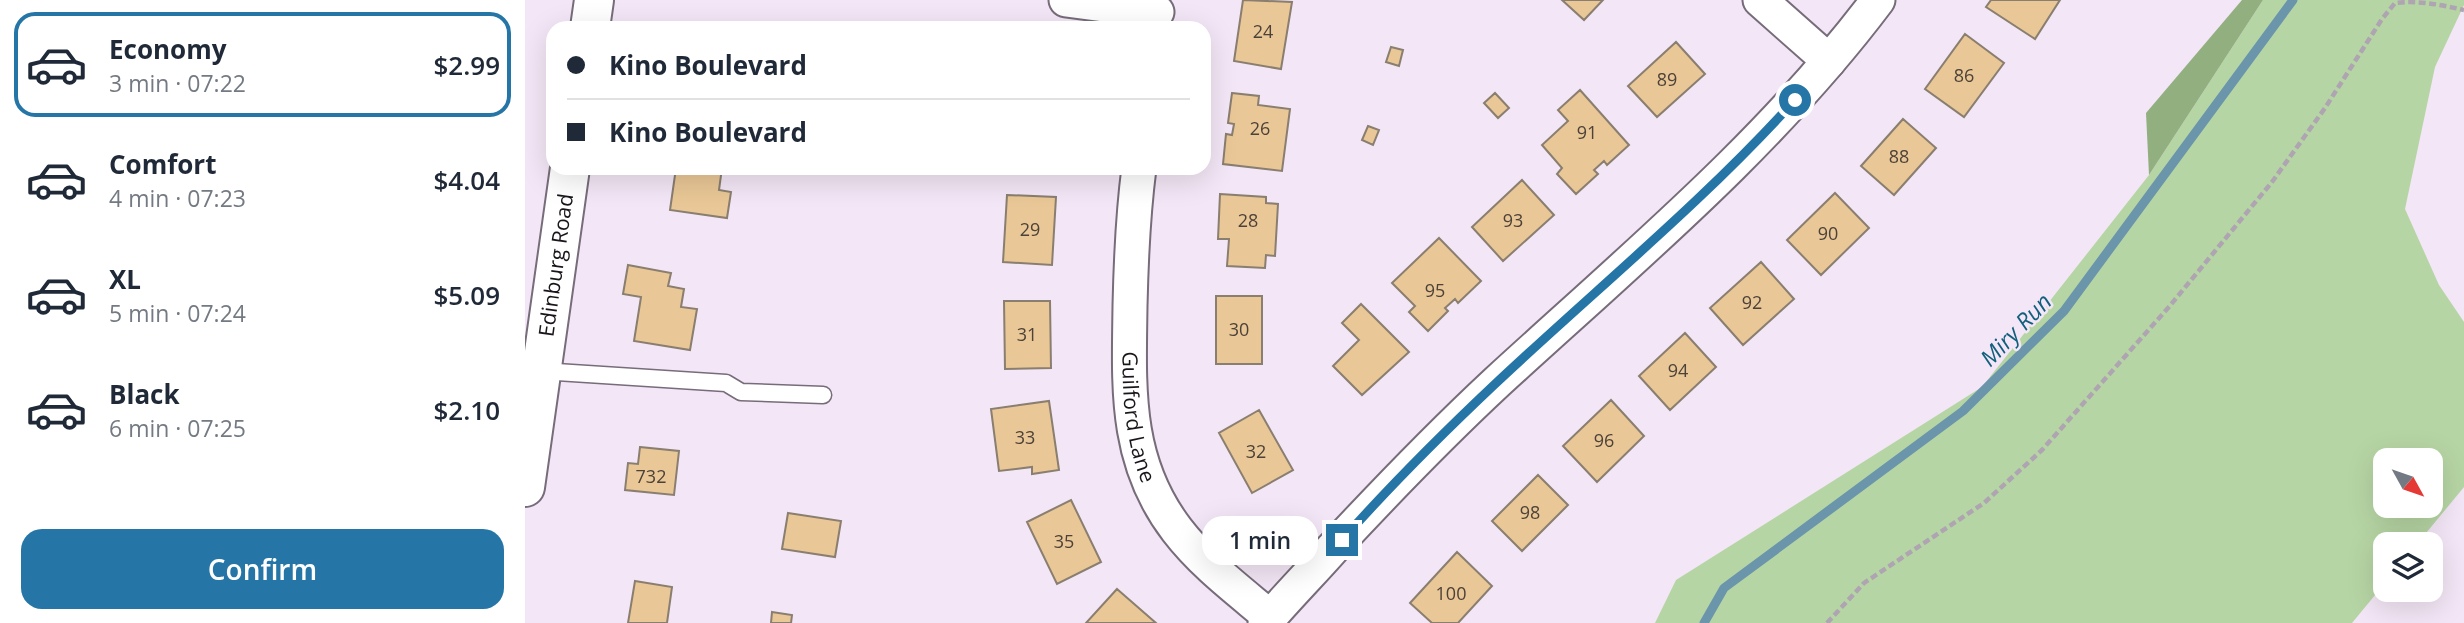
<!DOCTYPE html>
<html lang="en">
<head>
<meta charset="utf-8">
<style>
	:root { --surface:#fff; --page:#f2f2f3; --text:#1f2937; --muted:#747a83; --line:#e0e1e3; --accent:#2576a7 }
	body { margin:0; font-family:"Open Sans",sans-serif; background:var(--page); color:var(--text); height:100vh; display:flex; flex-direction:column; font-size:26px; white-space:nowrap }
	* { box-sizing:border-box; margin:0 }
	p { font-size:23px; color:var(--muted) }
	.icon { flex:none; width:38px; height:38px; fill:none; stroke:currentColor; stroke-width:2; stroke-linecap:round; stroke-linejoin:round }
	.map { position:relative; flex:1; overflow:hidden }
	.details { display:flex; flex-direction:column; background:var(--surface); width:525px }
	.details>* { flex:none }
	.top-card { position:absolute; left:21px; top:21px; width:665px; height:154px; border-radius:21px; box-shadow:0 7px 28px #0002; display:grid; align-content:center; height:154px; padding:0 21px; background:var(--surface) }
	.needle { width:46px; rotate:130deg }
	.buttons { position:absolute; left:1848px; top:448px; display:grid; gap:14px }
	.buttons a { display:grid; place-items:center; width:70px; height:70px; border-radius:14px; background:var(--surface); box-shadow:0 7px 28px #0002; font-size:35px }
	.end { position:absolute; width:32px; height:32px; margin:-16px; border:9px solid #2576a7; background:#fff; box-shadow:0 0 0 4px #fff }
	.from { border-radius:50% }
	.bubble { position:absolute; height:49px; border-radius:21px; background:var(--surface); box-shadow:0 7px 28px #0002; font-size:23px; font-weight:600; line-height:49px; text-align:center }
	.top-card b { display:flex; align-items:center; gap:24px; height:66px; font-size:26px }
	.top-card b+b { border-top:2px solid var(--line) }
	.top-card i { width:18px; height:18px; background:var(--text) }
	ul { padding:12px 0 0; list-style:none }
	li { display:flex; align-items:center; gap:21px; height:105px; margin:0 14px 10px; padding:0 7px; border:4px solid transparent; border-radius:21px }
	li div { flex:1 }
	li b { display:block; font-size:26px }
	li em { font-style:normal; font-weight:600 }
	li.active { border-color:var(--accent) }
	li>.icon { width:63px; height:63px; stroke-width:1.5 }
	.cta { display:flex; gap:14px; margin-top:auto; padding:14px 21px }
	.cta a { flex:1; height:80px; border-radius:21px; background:var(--accent); color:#fff; font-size:28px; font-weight:600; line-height:80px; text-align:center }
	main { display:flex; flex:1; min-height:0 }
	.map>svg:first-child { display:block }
	.green { fill:#b6d5a4; fill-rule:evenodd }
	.forest { fill:#92af7f }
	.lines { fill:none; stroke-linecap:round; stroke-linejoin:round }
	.stream { stroke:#6b95aa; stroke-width:9 }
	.building { fill:#e9c796; stroke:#897e6f; stroke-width:2 }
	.lane-casing { stroke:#776c7a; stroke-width:19 }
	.street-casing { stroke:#776c7a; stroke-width:37 }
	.secondary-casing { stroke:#776c7a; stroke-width:42 }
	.path { stroke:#afa4b1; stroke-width:4.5; stroke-dasharray:7 3.5; stroke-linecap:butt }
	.lane { stroke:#fff; stroke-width:16 }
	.street { stroke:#fff; stroke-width:33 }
	.secondary { stroke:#fff; stroke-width:38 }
	.route { stroke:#2576a7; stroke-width:9 }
	.labels { text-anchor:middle; stroke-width:5; stroke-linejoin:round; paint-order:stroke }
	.number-label { font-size:18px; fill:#4d4239 }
	.street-label { font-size:21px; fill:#19151a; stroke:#f3e6f6 }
	.water-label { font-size:23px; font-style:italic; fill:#105f7c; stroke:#f3e6f6 }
</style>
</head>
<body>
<main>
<section class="details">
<ul>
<li class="active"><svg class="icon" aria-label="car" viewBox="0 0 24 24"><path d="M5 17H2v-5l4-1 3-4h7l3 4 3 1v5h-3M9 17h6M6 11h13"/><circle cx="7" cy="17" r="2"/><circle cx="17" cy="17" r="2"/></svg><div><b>Economy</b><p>3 min · 07:22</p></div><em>$2.99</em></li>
<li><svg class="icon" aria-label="car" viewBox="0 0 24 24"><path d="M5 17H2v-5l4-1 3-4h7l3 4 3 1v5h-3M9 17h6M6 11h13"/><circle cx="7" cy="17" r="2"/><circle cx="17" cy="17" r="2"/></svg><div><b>Comfort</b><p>4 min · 07:23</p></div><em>$4.04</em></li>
<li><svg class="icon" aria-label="car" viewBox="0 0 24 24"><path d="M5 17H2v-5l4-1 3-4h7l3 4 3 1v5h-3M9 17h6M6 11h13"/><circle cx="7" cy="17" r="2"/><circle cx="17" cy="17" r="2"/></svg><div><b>XL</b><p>5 min · 07:24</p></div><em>$5.09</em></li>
<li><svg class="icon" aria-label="car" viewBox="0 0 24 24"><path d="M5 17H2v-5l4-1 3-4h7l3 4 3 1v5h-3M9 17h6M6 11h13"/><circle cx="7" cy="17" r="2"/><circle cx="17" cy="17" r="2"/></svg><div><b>Black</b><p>6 min · 07:25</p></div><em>$2.10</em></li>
</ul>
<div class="cta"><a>Confirm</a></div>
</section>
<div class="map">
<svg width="1939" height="623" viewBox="0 0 1939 623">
	<rect width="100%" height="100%" fill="#f3e6f6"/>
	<path class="green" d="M1738,0H1939V5L1910,67L1880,209L1914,285L1939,322V487L1892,544H1860V583L1827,623H1130L1151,580L1457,387L1624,175ZM1860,460H1906V506H1860Z"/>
	<path class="forest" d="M1717,0H1738L1624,175L1621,113Z"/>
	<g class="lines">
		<path class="stream" d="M1179,623L1199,588L1438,411L1539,311L1768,0"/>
	</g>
	<path class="building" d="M718,0L767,2L756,69L709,61Z
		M1037,0H1078L1059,20Z
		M1466,0H1535L1510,39L1461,7Z
		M1440,34L1479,63L1439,117L1400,89Z
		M1151,42L1180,74L1132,117L1103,86Z
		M866,47L878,50L874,66L861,62Z
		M1055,90L1104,145L1082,165L1079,161L1069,170L1073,174L1051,194L1032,174L1037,168L1017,145L1043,121L1033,110Z
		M707,93L734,96L733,105L765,109L757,171L698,164L701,134L707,135L709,124L703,123Z
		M970,93L984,108L973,118L959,103Z
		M1378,119L1411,148L1369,195L1336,166Z
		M843,126L854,130L848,145L837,140Z
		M151,168H197L194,190L206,192L202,218L145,210Z
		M997,180L1029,215L978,261L947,227Z
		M1310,193L1344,228L1296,275L1262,240Z
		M695,194L741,197V203L753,204L750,256L741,255L740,268L702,266L704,239H693Z
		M482,195L531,197L527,265L478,262Z
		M914,238L956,281L933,303L930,299L920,308L923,311L903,331L884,312L890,306L867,283Z
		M1236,262L1269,299L1218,345L1185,308Z
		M103,265L146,273L143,286L159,289L156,307L172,309L165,350L109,341L116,297L98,294Z
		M691,296H737V364H691Z
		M479,301H525L526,368L480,369Z
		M836,304L884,352L837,395L808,366L834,340L817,323Z
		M1160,333L1191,367L1145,410L1114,376Z
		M1086,400L1119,436L1072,482L1038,446Z
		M524,401L534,470L507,474V467L474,471L466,409Z
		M734,410L768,470L727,493L694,433Z
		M115,447L154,451L149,495L100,490L103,463L113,464Z
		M1013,475L1043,505L997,551L967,521Z
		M546,500L576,562L532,584L502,522Z
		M263,513L316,521L310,557L257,549Z
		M932,552L967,586L933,623H907L885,603Z
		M110,581L147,587L142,623H103Z
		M592,589L631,623H561Z
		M247,612L267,615L266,623H246Z"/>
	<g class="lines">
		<defs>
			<path id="lane" d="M16,371L201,383L216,392L298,395"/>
			<g id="street">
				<path d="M541,0L632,12"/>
				<path d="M1235,0L1304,61"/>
				<path id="s1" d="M614,168C608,214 606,260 605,306C604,387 599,461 652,530C678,564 713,590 745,617"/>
				<path d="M740,623C762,597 786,573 808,548C861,491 915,435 972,382C1105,260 1244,145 1353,0"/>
			</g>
			<g id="secondary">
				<path d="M65,28L69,0"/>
				<path id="s2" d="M0,487L45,168"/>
			</g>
		</defs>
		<use href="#lane" class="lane-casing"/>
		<use href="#street" class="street-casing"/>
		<use href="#secondary" class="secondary-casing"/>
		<path class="path" d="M1302,623L1339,583L1459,503L1517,450L1643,308L1747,182L1800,108L1857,19L1870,3C1894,0 1916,5 1939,10"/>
		<use href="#lane" class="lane"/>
		<use href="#street" class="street"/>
		<use href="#secondary" class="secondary"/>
	</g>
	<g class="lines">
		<path class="route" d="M817,540C865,486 917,434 969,385C1070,290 1177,203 1270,100"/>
	</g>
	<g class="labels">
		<g class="number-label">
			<text x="738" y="38">24</text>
			<text x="1439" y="82">86</text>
			<text x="1142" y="86">89</text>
			<text x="735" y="135">26</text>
			<text x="1062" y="139">91</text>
			<text x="1374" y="163">88</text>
			<text x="723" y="227">28</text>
			<text x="988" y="227">93</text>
			<text x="505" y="236">29</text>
			<text x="1303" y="240">90</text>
			<text x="910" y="297">95</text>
			<text x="1227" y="309">92</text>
			<text x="714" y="336">30</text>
			<text x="502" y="341">31</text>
			<text x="1153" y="377">94</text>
			<text x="500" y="444">33</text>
			<text x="1079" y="447">96</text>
			<text x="731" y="458">32</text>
			<text x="126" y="483">732</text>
			<text x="1005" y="519">98</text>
			<text x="539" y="548">35</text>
			<text x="926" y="600">100</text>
		</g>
		<g class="street-label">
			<text dy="7" stroke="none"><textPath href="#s2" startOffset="224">Edinburg Road</textPath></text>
			<text dy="7" stroke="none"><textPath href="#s1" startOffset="250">Guilford Lane</textPath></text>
		</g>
		<g class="water-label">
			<text transform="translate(1491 330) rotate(-46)" y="8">Miry Run</text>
		</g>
	</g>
</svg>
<div class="buttons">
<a><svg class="needle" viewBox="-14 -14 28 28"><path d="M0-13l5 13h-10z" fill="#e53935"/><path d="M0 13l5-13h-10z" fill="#747a83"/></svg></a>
<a><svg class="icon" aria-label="layers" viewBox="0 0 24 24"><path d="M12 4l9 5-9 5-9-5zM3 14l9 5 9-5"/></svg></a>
</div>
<i class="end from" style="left:1270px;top:100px"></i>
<i class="end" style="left:817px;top:540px"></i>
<div class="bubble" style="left:677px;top:516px;width:116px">1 min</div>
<div class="top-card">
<b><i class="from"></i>Kino Boulevard</b>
<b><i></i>Kino Boulevard</b>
</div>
</div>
</main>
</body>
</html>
